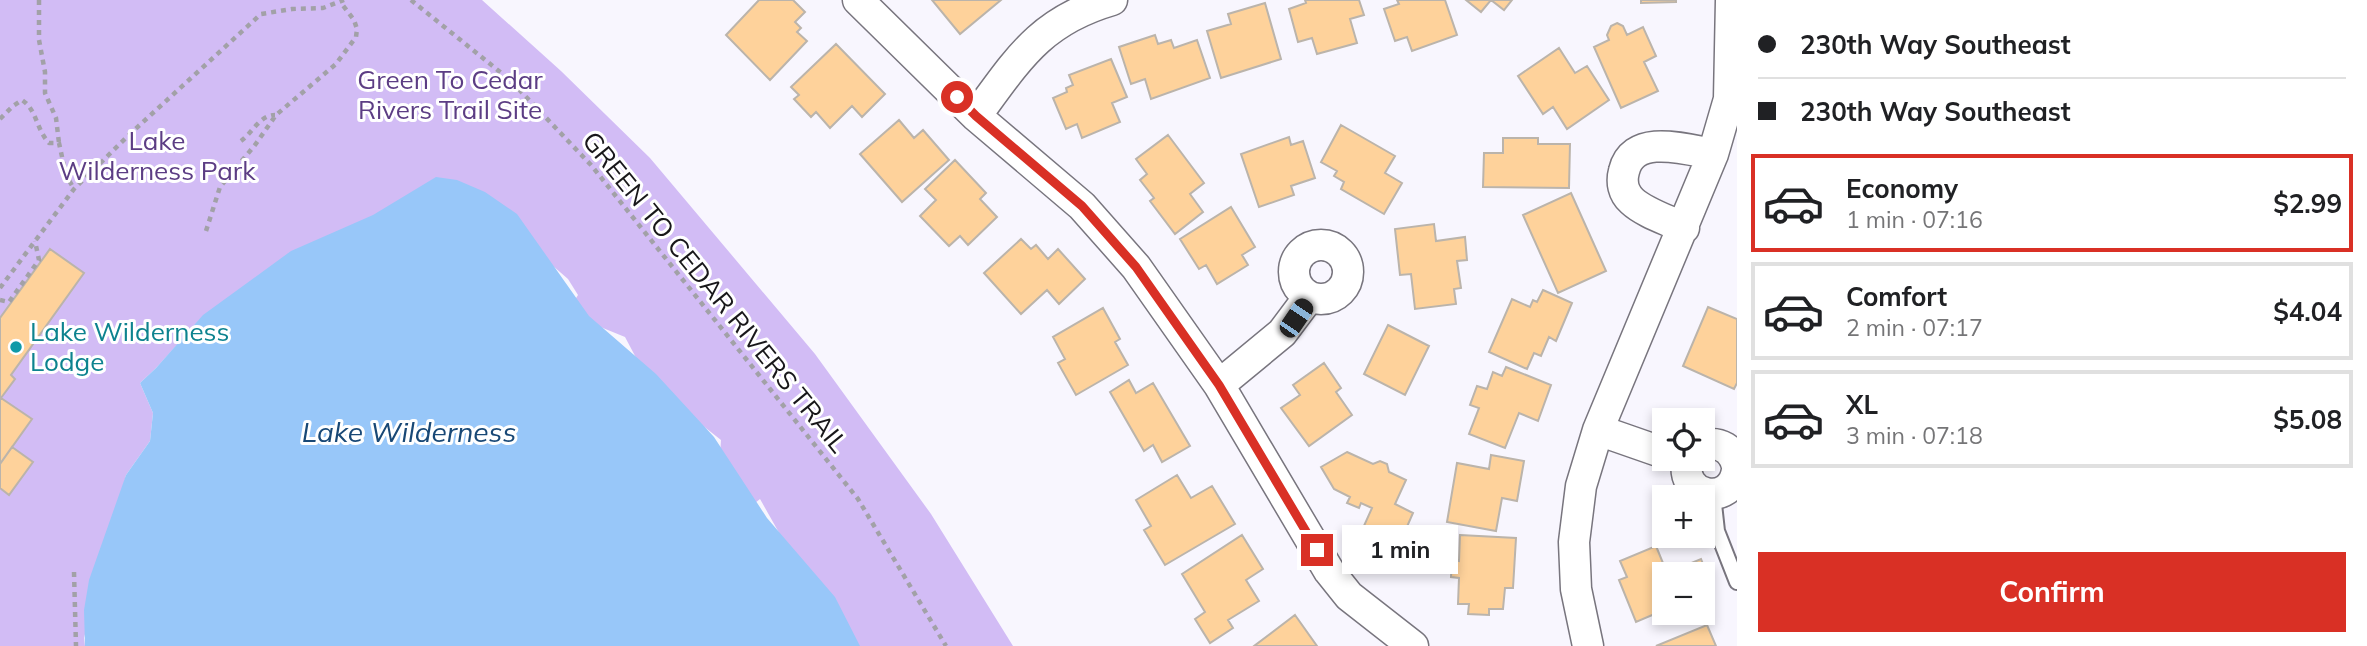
<!DOCTYPE html>
<html lang="en">
<head>
<meta charset="utf-8">
<style>
	:root { --surface:#fff; --page:#f6f6f6; --text:#202124; --muted:#757577; --line:#e0e0e0; --accent:#d93025 }
	body { margin:0; font-family:Mulish,sans-serif; background:var(--page); color:var(--text); height:100vh; display:flex; flex-direction:column; font-size:26px; white-space:nowrap }
	* { box-sizing:border-box; margin:0 }
	p { font-size:23px; color:var(--muted) }
	.icon { flex:none; width:38px; height:38px; fill:none; stroke:currentColor; stroke-width:2; stroke-linecap:round; stroke-linejoin:round }
	.map { position:relative; flex:1; overflow:hidden }
	.drawer { display:flex; flex-direction:column; background:var(--surface); width:630px }
	.drawer>* { flex:none }
	.hud { display:grid; align-content:center; height:154px; padding:0 21px; background:var(--surface) }
	.fabs { position:absolute; left:1652px; top:408px; display:grid; gap:14px }
	.fabs a { display:grid; place-items:center; width:63px; height:63px; border-radius:0px; background:var(--surface); box-shadow:0 4px 10px #0003; font-size:35px }
	.end { position:absolute; width:32px; height:32px; margin:-16px; border:9px solid #d93025; background:#fff; box-shadow:0 0 0 4px #fff }
	.from { border-radius:50% }
	.bubble { position:absolute; height:49px; border-radius:0px; background:var(--surface); box-shadow:0 4px 10px #0003; font-size:23px; font-weight:700; line-height:49px; text-align:center }
	.car { position:absolute; width:21px; height:42px; margin:-21px -10px; border-radius:9px; box-shadow:0 0 5px 2px #0007; background:linear-gradient(#222 24%,#8ab4d8 0 40%,#222 0 76%,#8ab4d8 0 86%,#222 0) }
	.hud b { display:flex; align-items:center; gap:24px; height:66px; font-size:26px }
	.hud b+b { border-top:2px solid var(--line) }
	.hud i { width:18px; height:18px; background:var(--text) }
	ul { padding:0; list-style:none }
	li { display:flex; align-items:center; gap:21px; height:98px; margin:0 14px 10px; padding:0 7px; border:4px solid var(--line); border-radius:0px }
	li div { flex:1 }
	li b { display:block; font-size:26px }
	li em { font-style:normal; font-weight:700 }
	li.active { border-color:var(--accent) }
	li>.icon { width:63px; height:63px; stroke-width:1.5 }
	.primary-button { display:flex; gap:14px; margin-top:auto; padding:14px 21px }
	.primary-button a { flex:1; height:80px; border-radius:0px; background:var(--accent); color:#fff; font-size:28px; font-weight:700; line-height:80px; text-align:center }
	main { display:flex; flex:1; min-height:0 }
	.map>svg:first-child { display:block }
	.green { fill:#d2bcf5 }
	.water { fill:#98c7f9 }
	.building { fill:#fed29b; stroke:#bbb4ab; stroke-width:2 }
	.lines { fill:none; stroke-linecap:round; stroke-linejoin:round }
	.service-casing { stroke:#78757e; stroke-width:18 }
	.minor-casing { stroke:#78757e; stroke-width:33 }
	.path { stroke:#a2a1a7; stroke-width:4.5; stroke-dasharray:5 5; stroke-linecap:butt }
	.service { stroke:#fff; stroke-width:14 }
	.minor { stroke:#fff; stroke-width:30 }
	.route { stroke:#d93025; stroke-width:9 }
	.culture-dot { fill:#0f9aa8; stroke:#fff; stroke-width:2.5 }
	.labels { text-anchor:middle; stroke-width:6; stroke-linejoin:round; paint-order:stroke }
	.park-label { font-size:26px; fill:#5c3d84; stroke:#fff }
	.street-label { font-size:26px; fill:#18171a; stroke:#fff }
	.culture-label { font-size:26px; fill:#0d838f; stroke:#fff; text-anchor:start }
	.water-label { font-size:28px; font-style:italic; fill:#184876; stroke:#fff }
</style>
</head>
<body>
<main>
<div class="map">
<svg width="1737" height="646" viewBox="0 0 1737 646">
	<rect width="100%" height="100%" fill="#f8f6fe"/>
	<path class="green" d="M0,0H482L561,71L650,158L815,354L931,514L1013,646H843L760,499L755,503L720,456L721,440L650,384L625,337L598,326L564,317L578,295L568,279L537,252L203,316L156,368L140,383L153,413L150,441L126,475L84,638L85,646H0Z"/>
	<path class="water" d="M436,177L457,180L485,192L517,214L589,316L656,374L714,437L767,518L835,597L860,646H85L84,610L89,580L126,475L150,441L153,413L140,383L156,368L203,315L291,251L373,215Z"/>
	<path class="building" d="M759,0H793L805,12L795,22L801,28L797,32L807,41L770,80L726,35Z
		M932,0H1001L960,34Z
		M1305,0H1359L1364,15L1350,19L1357,43L1317,54L1312,38L1298,42L1289,9L1306,3Z
		M1397,0H1445L1457,35L1412,51L1407,37L1395,41L1384,9L1399,4Z
		M1466,0H1491L1481,12Z
		M1491,0H1512L1504,10Z
		M1641,0H1676V2L1641,3Z
		M1265,3L1281,59L1221,78L1207,31L1231,24L1228,14Z
		M1617,23L1623,26L1627,35L1643,27L1656,56L1644,62L1658,91L1621,108L1594,47L1609,40L1607,35L1611,26Z
		M1155,35L1158,44L1171,40L1174,48L1197,40L1210,78L1151,99L1145,79L1131,84L1119,47Z
		M836,44L885,94L862,117L852,106L830,128L816,112L811,117L794,99L799,95L791,87Z
		M1559,48L1575,73L1587,66L1609,100L1567,129L1553,107L1543,114L1518,76Z
		M1111,59L1127,97L1112,103L1120,122L1082,138L1077,124L1066,129L1053,98L1067,92L1066,88L1073,85L1069,75Z
		M899,120L914,138L923,130L949,160L902,202L860,154Z
		M1341,125L1395,156L1385,173L1402,183L1384,214L1341,189L1344,182L1334,176L1337,171L1321,162Z
		M1168,135L1204,183L1190,194L1203,212L1175,234L1150,201L1154,198L1140,180L1147,174L1136,159Z
		M1289,137L1291,145L1303,141L1315,178L1291,186L1294,195L1259,207L1241,154Z
		M1503,138H1538V144H1570L1569,188L1483,187L1484,153H1503Z
		M955,160L986,193L980,199L997,217L968,245L960,236L949,246L920,216L936,200L925,189Z
		M1571,193L1606,271L1558,293L1523,215Z
		M1231,207L1255,247L1242,255L1248,265L1217,284L1206,265L1199,269L1180,239Z
		M1434,224L1436,241L1465,237L1467,260L1457,261L1461,288L1454,289L1456,304L1415,309L1411,274L1400,275L1395,229Z
		M1021,239L1031,249L1036,245L1048,259L1058,249L1085,279L1059,304L1047,290L1021,314L984,273Z
		M50,249L84,273L11,375L15,379L1,398L32,419L0,464V318Z
		M1543,290L1572,303L1556,341L1549,337L1541,356L1534,353L1527,369L1489,352L1512,299L1530,307L1533,300L1537,302Z
		M1708,307L1737,319V383L1734,389L1683,366Z
		M1103,308L1120,339L1115,342L1128,365L1076,395L1058,363L1065,359L1053,337Z
		M1388,325L1429,346L1405,395L1364,374Z
		M1324,363L1341,388L1336,392L1352,415L1309,446L1281,408L1300,395L1293,385Z
		M1506,367L1551,385L1538,421L1519,413L1505,448L1469,434L1479,408L1470,405L1477,386L1487,389L1493,372L1502,376Z
		M1129,380L1136,393L1153,383L1190,446L1162,462L1153,445L1144,451L1110,392Z
		M12,447L33,462L9,495L0,488V464Z
		M1347,452L1373,464L1380,461L1387,464L1389,472L1406,480L1395,504L1413,513L1399,545L1363,528L1372,508L1361,503L1359,508L1347,503L1350,497L1334,489L1321,467Z
		M1491,455L1524,461L1517,501L1502,498L1496,531L1447,522L1457,463L1489,469Z
		M1177,475L1191,498L1212,486L1235,524L1165,565L1144,530L1151,526L1136,500Z
		M1242,535L1263,569L1246,580L1259,601L1228,620L1233,628L1210,643L1195,619L1205,612L1182,574Z
		M1460,535L1516,538L1513,588H1505L1503,609H1489V615L1468,614L1469,604H1458L1459,578L1451,577L1452,560L1459,561Z
		M1656,546L1667,573L1701,559L1713,589L1703,594V574H1664V610L1636,622L1619,580L1627,577L1620,561Z
		M1295,615L1317,646H1254Z
		M1707,625L1716,646H1656Z"/>
	<g class="lines">
		<defs>
			<path id="service" d="M1713,495L1717,531L1737,582"/>
			<path id="minor" d="M858,0L976,116L1082,206L1136,267L1219,385L1329,571L1349,596L1413,646
				M976,116C1018,59 1040,21 1112,0
				M1684,228C1668,220 1645,213 1632,201C1623,193 1621,182 1624,171C1633,133 1685,149 1713,154
				M1294 272a27 27 0 1 1 54 0a27 27 0 1 1-54 0Z
				M1219,385L1282,333L1309,297
				M1598,430L1664,453
				M1703,445C1720,441 1733,449 1737,466
				M1688,458C1677,498 1732,508 1737,470
				M1588,646L1576,589L1574,542L1581,486L1598,430L1713,154L1729,99L1731,0"/>
		</defs>
		<use href="#service" class="service-casing"/>
		<use href="#minor" class="minor-casing"/>
		<path class="path" d="M39,0V40L45,72V93L56,118L59,143
			M411,0L510,80L591,165L858,499L946,646
			M0,119L13,106L22,100C37,110 36,129 49,143H59L66,175L74,189
			M241,141C252,133 260,115 275,115
			M206,231L220,187L255,145L276,115L336,64L356,37L357,29L354,20L341,3
			M0,288L74,189L131,133L261,14L292,9L323,8L344,0
			M0,300L9,302L39,260L35,241
			M74,572L76,646"/>
		<use href="#service" class="service"/>
		<use href="#minor" class="minor"/>
	</g>
	<g class="lines">
		<path class="route" d="M957,97L976,116L1082,206L1136,267L1219,385L1317,550"/>
	</g>
	<circle class="culture-dot" cx="16" cy="347" r="7"/>
	<g class="labels">
		<g class="park-label">
			<text x="450" y="89">Green To Cedar<tspan x="450" dy="30">Rivers Trail Site</tspan></text>
			<text x="157" y="150">Lake<tspan x="157" dy="30">Wilderness Park</tspan></text>
		</g>
		<g class="street-label">
			<text transform="translate(715 292) rotate(51)" y="9">GREEN TO CEDAR RIVERS TRAIL</text>
		</g>
		<g class="culture-label">
			<text x="30" y="341">Lake Wilderness<tspan x="30" dy="30">Lodge</tspan></text>
		</g>
		<g class="water-label">
			<text x="409" y="442">Lake Wilderness</text>
		</g>
	</g>
</svg>
<div class="fabs">
<a><svg class="icon" aria-label="locate" viewBox="0 0 24 24"><circle cx="12" cy="12" r="6"/><path d="M12 2v4M12 18v4M2 12h4M18 12h4"/></svg></a>
<a>+</a>
<a>−</a>
</div>
<i class="end from" style="left:957px;top:97px"></i>
<i class="end" style="left:1317px;top:550px"></i>
<div class="bubble" style="left:1342px;top:525px;width:116px">1 min</div>
<i class="car" style="left:1296px;top:318px;rotate:34deg"></i>
</div>
<section class="drawer">
<div class="hud">
<b><i class="from"></i>230th Way Southeast</b>
<b><i></i>230th Way Southeast</b>
</div>
<ul>
<li class="active"><svg class="icon" aria-label="car" viewBox="0 0 24 24"><path d="M5 17H2v-5l4-1 3-4h7l3 4 3 1v5h-3M9 17h6M6 11h13"/><circle cx="7" cy="17" r="2"/><circle cx="17" cy="17" r="2"/></svg><div><b>Economy</b><p>1 min · 07:16</p></div><em>$2.99</em></li>
<li><svg class="icon" aria-label="car" viewBox="0 0 24 24"><path d="M5 17H2v-5l4-1 3-4h7l3 4 3 1v5h-3M9 17h6M6 11h13"/><circle cx="7" cy="17" r="2"/><circle cx="17" cy="17" r="2"/></svg><div><b>Comfort</b><p>2 min · 07:17</p></div><em>$4.04</em></li>
<li><svg class="icon" aria-label="car" viewBox="0 0 24 24"><path d="M5 17H2v-5l4-1 3-4h7l3 4 3 1v5h-3M9 17h6M6 11h13"/><circle cx="7" cy="17" r="2"/><circle cx="17" cy="17" r="2"/></svg><div><b>XL</b><p>3 min · 07:18</p></div><em>$5.08</em></li>
</ul>
<div class="primary-button"><a>Confirm</a></div>
</section>
</main>
</body>
</html>
